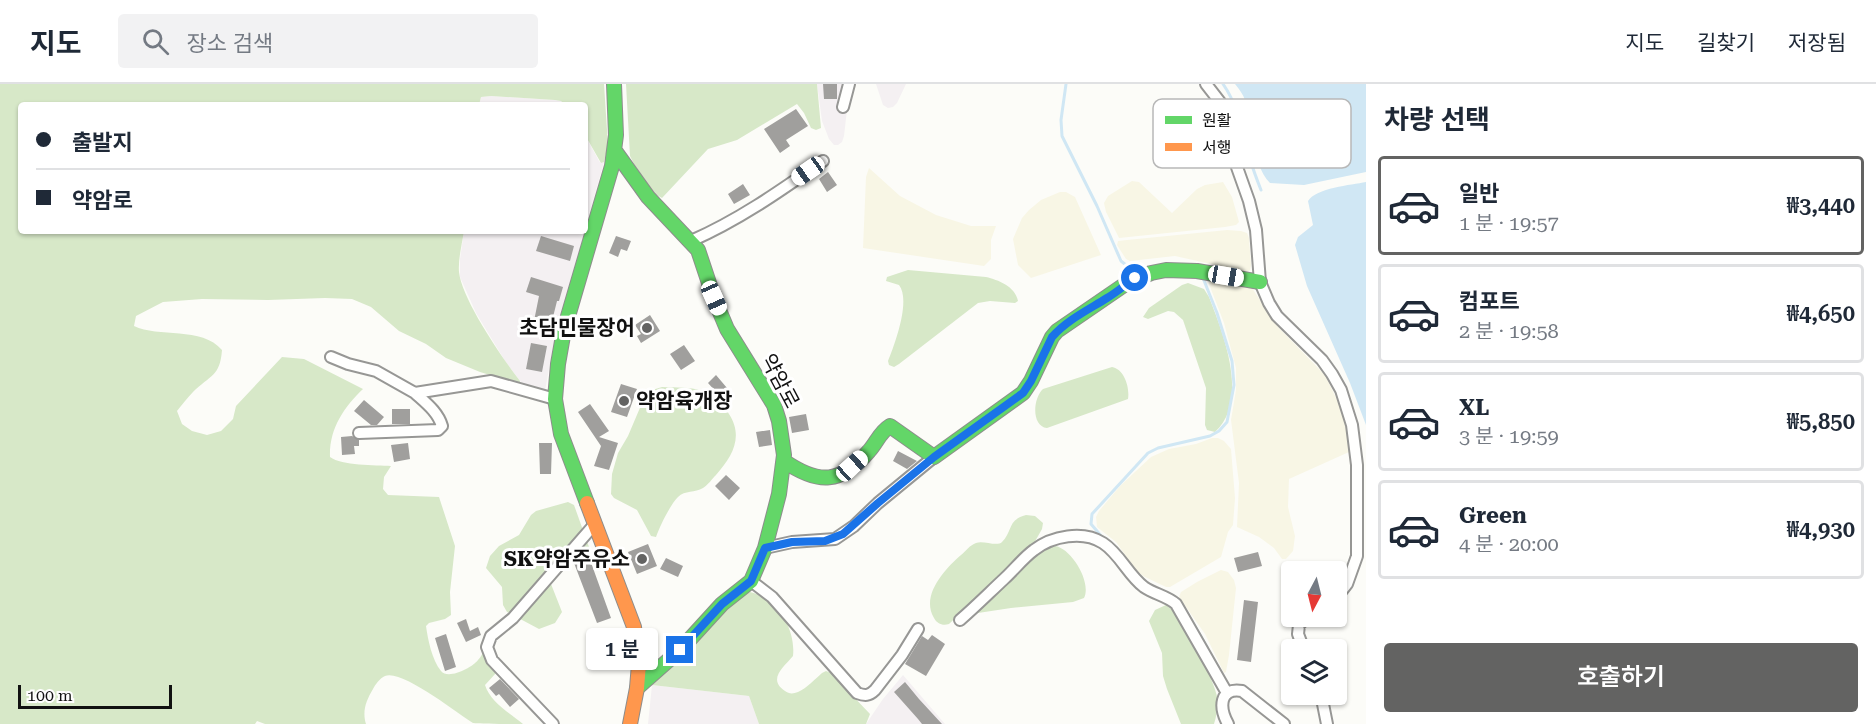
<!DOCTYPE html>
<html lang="ko">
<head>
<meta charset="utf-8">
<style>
	:root { --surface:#fff; --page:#f2f2f3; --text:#1f2937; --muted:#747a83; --line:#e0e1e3; --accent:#636362 }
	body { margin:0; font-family:"Roboto Serif","Noto Sans KR",serif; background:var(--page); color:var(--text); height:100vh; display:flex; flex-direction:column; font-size:22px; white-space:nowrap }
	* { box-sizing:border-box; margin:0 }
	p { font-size:20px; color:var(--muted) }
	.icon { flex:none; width:33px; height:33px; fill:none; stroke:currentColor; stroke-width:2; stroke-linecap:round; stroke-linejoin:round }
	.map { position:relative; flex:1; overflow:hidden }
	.sheet { display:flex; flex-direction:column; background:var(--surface); width:510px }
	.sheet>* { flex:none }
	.guide { position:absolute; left:18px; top:18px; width:570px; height:132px; border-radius:6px; box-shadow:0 2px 4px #0004; display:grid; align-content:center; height:132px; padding:0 18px; background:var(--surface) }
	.needle { width:39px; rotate:187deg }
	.fabs { position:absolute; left:1281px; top:477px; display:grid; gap:12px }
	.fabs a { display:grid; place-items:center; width:66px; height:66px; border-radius:6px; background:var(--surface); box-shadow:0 2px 4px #0004; font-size:30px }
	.scale { position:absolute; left:18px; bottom:15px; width:154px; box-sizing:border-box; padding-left:6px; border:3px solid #111; border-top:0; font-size:16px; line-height:21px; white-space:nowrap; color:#111; -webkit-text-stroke:4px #fff; paint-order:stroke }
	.end { position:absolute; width:27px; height:27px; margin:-14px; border:8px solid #1a73e8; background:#fff; box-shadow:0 0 0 3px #fff }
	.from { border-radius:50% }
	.bubble { position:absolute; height:42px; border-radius:6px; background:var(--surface); box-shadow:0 2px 4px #0004; font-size:20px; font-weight:600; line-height:42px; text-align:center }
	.car { position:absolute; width:18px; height:36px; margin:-18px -9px; border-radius:8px; box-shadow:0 0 4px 2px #0007; background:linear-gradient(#fff 24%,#345 0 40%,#fff 0 76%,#345 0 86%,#fff 0) }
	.guide b { display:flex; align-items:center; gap:21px; height:57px; font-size:22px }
	.guide b+b { border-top:2px solid var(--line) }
	.guide i { width:15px; height:15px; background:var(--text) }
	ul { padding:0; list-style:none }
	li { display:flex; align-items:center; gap:18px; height:99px; margin:0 12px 9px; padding:0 6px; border:3px solid var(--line); border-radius:6px }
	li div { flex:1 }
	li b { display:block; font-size:22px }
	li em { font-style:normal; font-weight:600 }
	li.on { border-color:var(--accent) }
	li>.icon { width:54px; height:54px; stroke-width:1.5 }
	h2 { padding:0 18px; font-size:27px; line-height:72px }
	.cta { display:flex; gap:12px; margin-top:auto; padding:12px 18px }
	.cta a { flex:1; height:69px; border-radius:6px; background:var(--accent); color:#fff; font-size:24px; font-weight:600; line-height:69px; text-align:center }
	header { display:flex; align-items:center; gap:36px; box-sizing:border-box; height:84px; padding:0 30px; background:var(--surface); border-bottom:2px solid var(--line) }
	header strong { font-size:28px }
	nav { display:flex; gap:33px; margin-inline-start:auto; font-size:21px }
	.search { width:420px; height:54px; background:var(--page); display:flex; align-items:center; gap:15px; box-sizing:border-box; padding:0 21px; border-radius:6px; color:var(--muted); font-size:22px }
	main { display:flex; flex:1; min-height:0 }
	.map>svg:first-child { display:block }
	.industrial { fill:#f4f0f2 }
	.farmland { fill:#f8f6e5 }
	.forest { fill:#d7e8c8 }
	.water { fill:#d0e7f4 }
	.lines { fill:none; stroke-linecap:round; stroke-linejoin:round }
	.stream { stroke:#d0e7f4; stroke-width:3 }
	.building { fill:#a09f9d }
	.street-casing { stroke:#979795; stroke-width:14 }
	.fast-casing { stroke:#8d8d8c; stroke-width:16 }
	.slow-casing { stroke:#8d8d8c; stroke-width:16 }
	.street { stroke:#fffffe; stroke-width:10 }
	.fast { stroke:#63d668; stroke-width:14 }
	.slow { stroke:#ff974d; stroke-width:14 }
	.route { stroke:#1a73e8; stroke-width:8 }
	.poi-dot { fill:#636362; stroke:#fff; stroke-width:2 }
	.labels { text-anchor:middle; stroke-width:6; stroke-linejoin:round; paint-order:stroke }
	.poi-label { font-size:21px; font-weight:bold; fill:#111; stroke:#fff; text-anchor:end }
	.street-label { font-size:21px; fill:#111; stroke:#fff }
	.key { fill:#fff; stroke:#b8b8b8; stroke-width:1.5 }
	.key-label { font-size:16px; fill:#111 }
</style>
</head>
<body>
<header>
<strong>지도</strong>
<div class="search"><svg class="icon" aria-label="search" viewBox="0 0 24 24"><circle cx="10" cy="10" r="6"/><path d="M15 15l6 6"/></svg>장소 검색</div>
<nav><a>지도</a><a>길찾기</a><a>저장됨</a></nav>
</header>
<main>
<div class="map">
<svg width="1366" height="640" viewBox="0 0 1366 640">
	<rect width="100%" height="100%" fill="#fcfcf8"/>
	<path class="industrial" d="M817,0H854L848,17L844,52L842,58L838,61H834L829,55L822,37Z
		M876,0H906L897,19L893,23L888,24L883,21Z
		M491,12L555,16L561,17L565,21H479L481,13Z
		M585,51L599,77L601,79L604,78L585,145Z
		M464,147H585L557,240L545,307L530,304L520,297L505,277L476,229L460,193V175Z
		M903,591L945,640H866L883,615Z
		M652,601L749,612L759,640H648Z"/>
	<path class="farmland" d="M869,84L900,112L936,131L971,142H996L991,156V175L984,182L863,164L866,93Z
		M1132,97L1139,98L1172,129L1197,105L1205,101L1223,98L1232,113L1239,138L1236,141L1225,143L1119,154L1106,128L1104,119L1108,112Z
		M1060,108H1066L1075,113L1101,171L1031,194L1018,181L1013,155L1022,134L1029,126L1041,116Z
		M1227,146L1241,147L1247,149L1249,154L1251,181L1250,186L1247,188L1175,172L1130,177L1126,175L1117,161L1118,157L1127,156Z
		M1209,196L1252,204L1278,243L1325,291L1339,320L1347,347L1349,368L1289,395L1288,423L1295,452L1293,467L1286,475H1282L1274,464L1259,453L1237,443L1239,399L1231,336L1236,306V284L1224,239L1209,200Z
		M1212,354H1218L1224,357L1231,365L1235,414L1233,441L1228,448L1221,473L1170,503H1166L1143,492L1135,485L1116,458L1097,443L1096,433L1099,427L1120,402L1151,373L1169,365L1196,360Z
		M1221,486L1228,488L1234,496L1236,504L1229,571L1226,588L1224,589L1205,550L1179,513L1181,508L1197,498Z"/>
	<path class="forest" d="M0,0H604L608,61L604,78L601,79L585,51V21H565L561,17L555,16L491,12L481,13L479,21H21V147H464C462,160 458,175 459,188C462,216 503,275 520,297V300L480,288L446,274L426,260L399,247L371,223L352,215L325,214L268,216L202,215L163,218L136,232L134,242C158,254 202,242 222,266C220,293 210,291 193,308C187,314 182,321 177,327L182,340L192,347L207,351L221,347L233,335L236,322L282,273L304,275L363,305C344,323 329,345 330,373C342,382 375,381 391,382L384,393L383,405L388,411L439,413L455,462L450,508L451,531L445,535L429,539L426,542C428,556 432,576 441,587C448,596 472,584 478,576C481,573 483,568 486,565L496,589L485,601C490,618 511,630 523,640C512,640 481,640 473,639C458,630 402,585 385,592C380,594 375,601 373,605C366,617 362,627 366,640H265L257,637L255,640H0Z
		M817,0L821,44L816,46L811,44L804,29L797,20L737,56L708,65L662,114L655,110L634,80L630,72L626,0Z
		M908,186L986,193C998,196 1015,202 1018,217L1015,219L990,217L978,219L899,280L894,283L889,281L888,277C895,260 911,216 899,201L886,197L887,193Z
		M1188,199L1204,205L1209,213C1223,249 1250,316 1215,348L1207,346L1205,341L1206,304L1183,236L1174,228L1168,227L1148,235L1143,233L1149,224L1182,201Z
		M1112,283C1124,285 1130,303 1128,315L1047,344C1031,342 1033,314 1043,305Z
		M662,303C693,304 711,302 729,330C744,353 732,373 716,391C712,395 708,401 703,404C695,409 685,406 678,413C670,421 660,442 656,453L651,452L637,426L614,414L611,410L612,390L618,369L628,352L642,319L649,307Z
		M568,418L574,421L589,463L587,467C574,476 556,485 551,500L562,528L555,539L539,545L507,528L503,521L502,503L486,484L490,472L499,462L519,451L531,431L536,427Z
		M1026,431L1035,432L1043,439L1042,445L1033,461L949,540C943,542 937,540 934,534C920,511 946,484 961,471C966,467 970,461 976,459C983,456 997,463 1002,458C1013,447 1007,436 1026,431Z
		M1055,462C1071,464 1092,498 1084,514L1073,518L1011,524L978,529L976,527C997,508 1029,470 1055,462Z
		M750,508C777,514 796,545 793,572C784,583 767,595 785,607C789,610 793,610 798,608C807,604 815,595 822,589L826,587L831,589L870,630L866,640H759L749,612L652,601L722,524Z
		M1166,521C1182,531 1213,593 1217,612C1218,622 1217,631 1214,640H1181L1167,605L1163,592L1162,569L1149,537L1155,526Z"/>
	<path class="water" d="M1235,0H1366V88L1304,101L1270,99C1250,78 1256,42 1245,16C1243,10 1239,5 1235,0Z
		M1366,98V341L1350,299L1307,202L1295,161L1298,153L1313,141L1308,117C1316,104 1351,101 1366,98Z"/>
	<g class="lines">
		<path class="stream" d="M1066,0L1061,36L1062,52L1097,122L1121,177L1131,185L1144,183
			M1223,0C1239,23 1242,48 1250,75C1253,85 1257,96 1261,106
			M1102,453L1091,440L1092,430L1148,369L1158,364L1210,352L1219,347L1227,338L1234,301L1232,277L1217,229L1203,194
			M1183,522L1207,563"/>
	</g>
	<path class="building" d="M823,0H837V15H824Z
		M796,25L808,42L786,56L790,62L780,69L764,45Z
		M828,88L837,101L827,108L819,95Z
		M743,100L750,111L734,120L728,110Z
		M541,152L574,162L570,177L536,167Z
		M616,152L631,157L627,167L621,165L618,173L609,169Z
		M531,193L563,203L559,217H557L551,241L534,237L539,212L526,208Z
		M650,231L660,247L641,259L637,252L641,250L635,241Z
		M531,259L547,262L542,288L526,285Z
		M684,261L695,277L681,286L670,270Z
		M716,291L733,311L726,319L708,299Z
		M621,300L637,305L627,333L611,328Z
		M364,316L384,333L377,341H371L354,327Z
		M590,320L609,347L599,353L618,359L609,386L594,382L601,362L578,328Z
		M392,325H410V340H392Z
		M806,330L809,346L792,349L789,333Z
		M770,346L772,361L759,363L756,348Z
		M352,352L359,356V362H354L355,370L342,371L341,353Z
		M408,359L410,375L394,378L391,361Z
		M539,359H552L551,390H540Z
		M898,367L917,377L907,385L893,377Z
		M726,391L740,404L729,416L715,402Z
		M648,460L657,482L637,490L628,468Z
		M1258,468L1262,482L1238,488L1234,474Z
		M589,473L611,534L597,539L574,479Z
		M666,474L683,482L678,493L660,485Z
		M1244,516L1258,518L1251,578L1237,576Z
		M466,535L470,547L478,543L481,551L466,558L457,539Z
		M446,550L456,583L445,587L435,554Z
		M932,551L945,560L926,592L905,580L922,552L928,556Z
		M500,595L519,615L510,623L499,610L496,612L489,604Z
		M905,598L919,615L942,640H922L918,635L894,608Z"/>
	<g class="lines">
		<defs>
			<path id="street" d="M1206,0L1220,18L1226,33L1233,72L1249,117L1256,146L1260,198L1269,219L1277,232L1322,276L1332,290L1341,306L1352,341L1357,381V472L1347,500L1336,514
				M843,23L849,0
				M691,157C739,136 780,107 823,77
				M331,273L348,280L376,287L415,309
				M359,349L438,346L442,342C438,328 426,319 415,309L491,297L555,315
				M765,464L792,458L835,455L854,442L878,419L934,373
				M751,497L772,513L857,609C865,612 869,612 875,606L902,571L918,545
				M960,536C975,523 989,509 1004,495C1014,486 1023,474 1034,466C1052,452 1083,446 1103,459C1120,470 1128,491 1144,503C1154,510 1167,512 1176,520L1227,609
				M1304,566L1298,550L1299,541L1307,532
				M1321,610L1327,640
				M553,640L492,576L487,563L491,552L513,534L594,441
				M1228,640C1219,624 1219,603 1242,607L1284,640"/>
			<path id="fast" d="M615,67L648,113L698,166L714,214L727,245L774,321L779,337L784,371L779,410L765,464L751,497L722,520L680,566L637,604
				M784,377C819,401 841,400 869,367C877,358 880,348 890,342L934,373L1023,309L1031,297L1052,253L1057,247L1127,199L1151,189L1166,186L1197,187L1260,198
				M587,419L561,350L555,315L558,280L564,246L612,82L616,51L614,0"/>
			<path id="slow" d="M587,419L634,543L639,580L637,604L630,640"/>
		</defs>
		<use href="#street" class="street-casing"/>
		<use href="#fast" class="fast-casing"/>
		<use href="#slow" class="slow-casing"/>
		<use href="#street" class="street"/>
		<use href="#fast" class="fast"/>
		<use href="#slow" class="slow"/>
	</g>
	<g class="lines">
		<path class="route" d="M680,566L722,520L751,497L765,464L792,458L825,457L843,450L878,419L934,373L1023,309L1031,297L1052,253C1067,236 1088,226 1107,214C1117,208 1125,201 1135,194"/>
	</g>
	<g class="poi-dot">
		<circle cx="647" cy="244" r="6"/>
		<circle cx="624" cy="317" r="6"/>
		<circle cx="642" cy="475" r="6"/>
	</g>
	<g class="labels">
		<g class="poi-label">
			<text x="635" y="251">초담민물장어</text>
			<text x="636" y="324" text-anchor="start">약암육개장</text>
			<text x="630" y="482">SK약암주유소</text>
		</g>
		<g class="street-label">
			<text transform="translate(780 297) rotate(62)" y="7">약암로</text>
		</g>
	</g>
	<rect x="1153" y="15" width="198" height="69" rx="9" class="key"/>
	<rect x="1165" y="32" width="27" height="8" fill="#63d668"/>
	<rect x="1165" y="59" width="27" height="8" fill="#ff974d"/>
	<g class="key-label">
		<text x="1202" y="42">원활</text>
		<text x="1202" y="69">서행</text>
	</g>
</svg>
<div class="fabs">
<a><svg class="needle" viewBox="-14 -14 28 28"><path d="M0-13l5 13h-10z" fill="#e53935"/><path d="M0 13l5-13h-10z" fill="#747a83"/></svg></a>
<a><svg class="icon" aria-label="layers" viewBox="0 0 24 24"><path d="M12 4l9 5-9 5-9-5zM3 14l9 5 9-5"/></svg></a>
</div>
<div class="scale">100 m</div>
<i class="end from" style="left:1135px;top:194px"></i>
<i class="end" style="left:680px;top:566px"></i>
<div class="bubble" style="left:586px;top:544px;width:72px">1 분</div>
<i class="car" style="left:808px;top:87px;rotate:235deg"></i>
<i class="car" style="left:1226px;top:192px;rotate:100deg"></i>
<i class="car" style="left:714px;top:214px;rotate:156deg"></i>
<i class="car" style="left:852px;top:382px;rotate:48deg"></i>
<div class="guide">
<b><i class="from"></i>출발지</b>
<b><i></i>약암로</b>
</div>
</div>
<section class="sheet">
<h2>차량 선택</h2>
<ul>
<li class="on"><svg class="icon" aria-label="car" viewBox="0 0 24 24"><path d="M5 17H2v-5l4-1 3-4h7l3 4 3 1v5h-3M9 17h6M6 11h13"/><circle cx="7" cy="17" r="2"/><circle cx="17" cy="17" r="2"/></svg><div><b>일반</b><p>1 분 · 19:57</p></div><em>₩3,440</em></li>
<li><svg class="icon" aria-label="car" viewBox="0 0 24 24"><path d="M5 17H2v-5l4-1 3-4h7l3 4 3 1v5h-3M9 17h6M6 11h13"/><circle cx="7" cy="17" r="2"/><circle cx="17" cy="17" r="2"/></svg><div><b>컴포트</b><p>2 분 · 19:58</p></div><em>₩4,650</em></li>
<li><svg class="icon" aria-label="car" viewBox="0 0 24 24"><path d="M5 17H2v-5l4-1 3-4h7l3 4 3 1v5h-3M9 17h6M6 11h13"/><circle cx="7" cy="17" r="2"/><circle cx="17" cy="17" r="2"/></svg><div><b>XL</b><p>3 분 · 19:59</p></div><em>₩5,850</em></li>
<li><svg class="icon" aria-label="car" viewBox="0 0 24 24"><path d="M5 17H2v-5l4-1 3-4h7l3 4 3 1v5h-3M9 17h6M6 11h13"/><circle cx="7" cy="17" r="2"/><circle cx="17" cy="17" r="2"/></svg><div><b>Green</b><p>4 분 · 20:00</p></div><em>₩4,930</em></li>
</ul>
<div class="cta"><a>호출하기</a></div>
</section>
</main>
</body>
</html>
